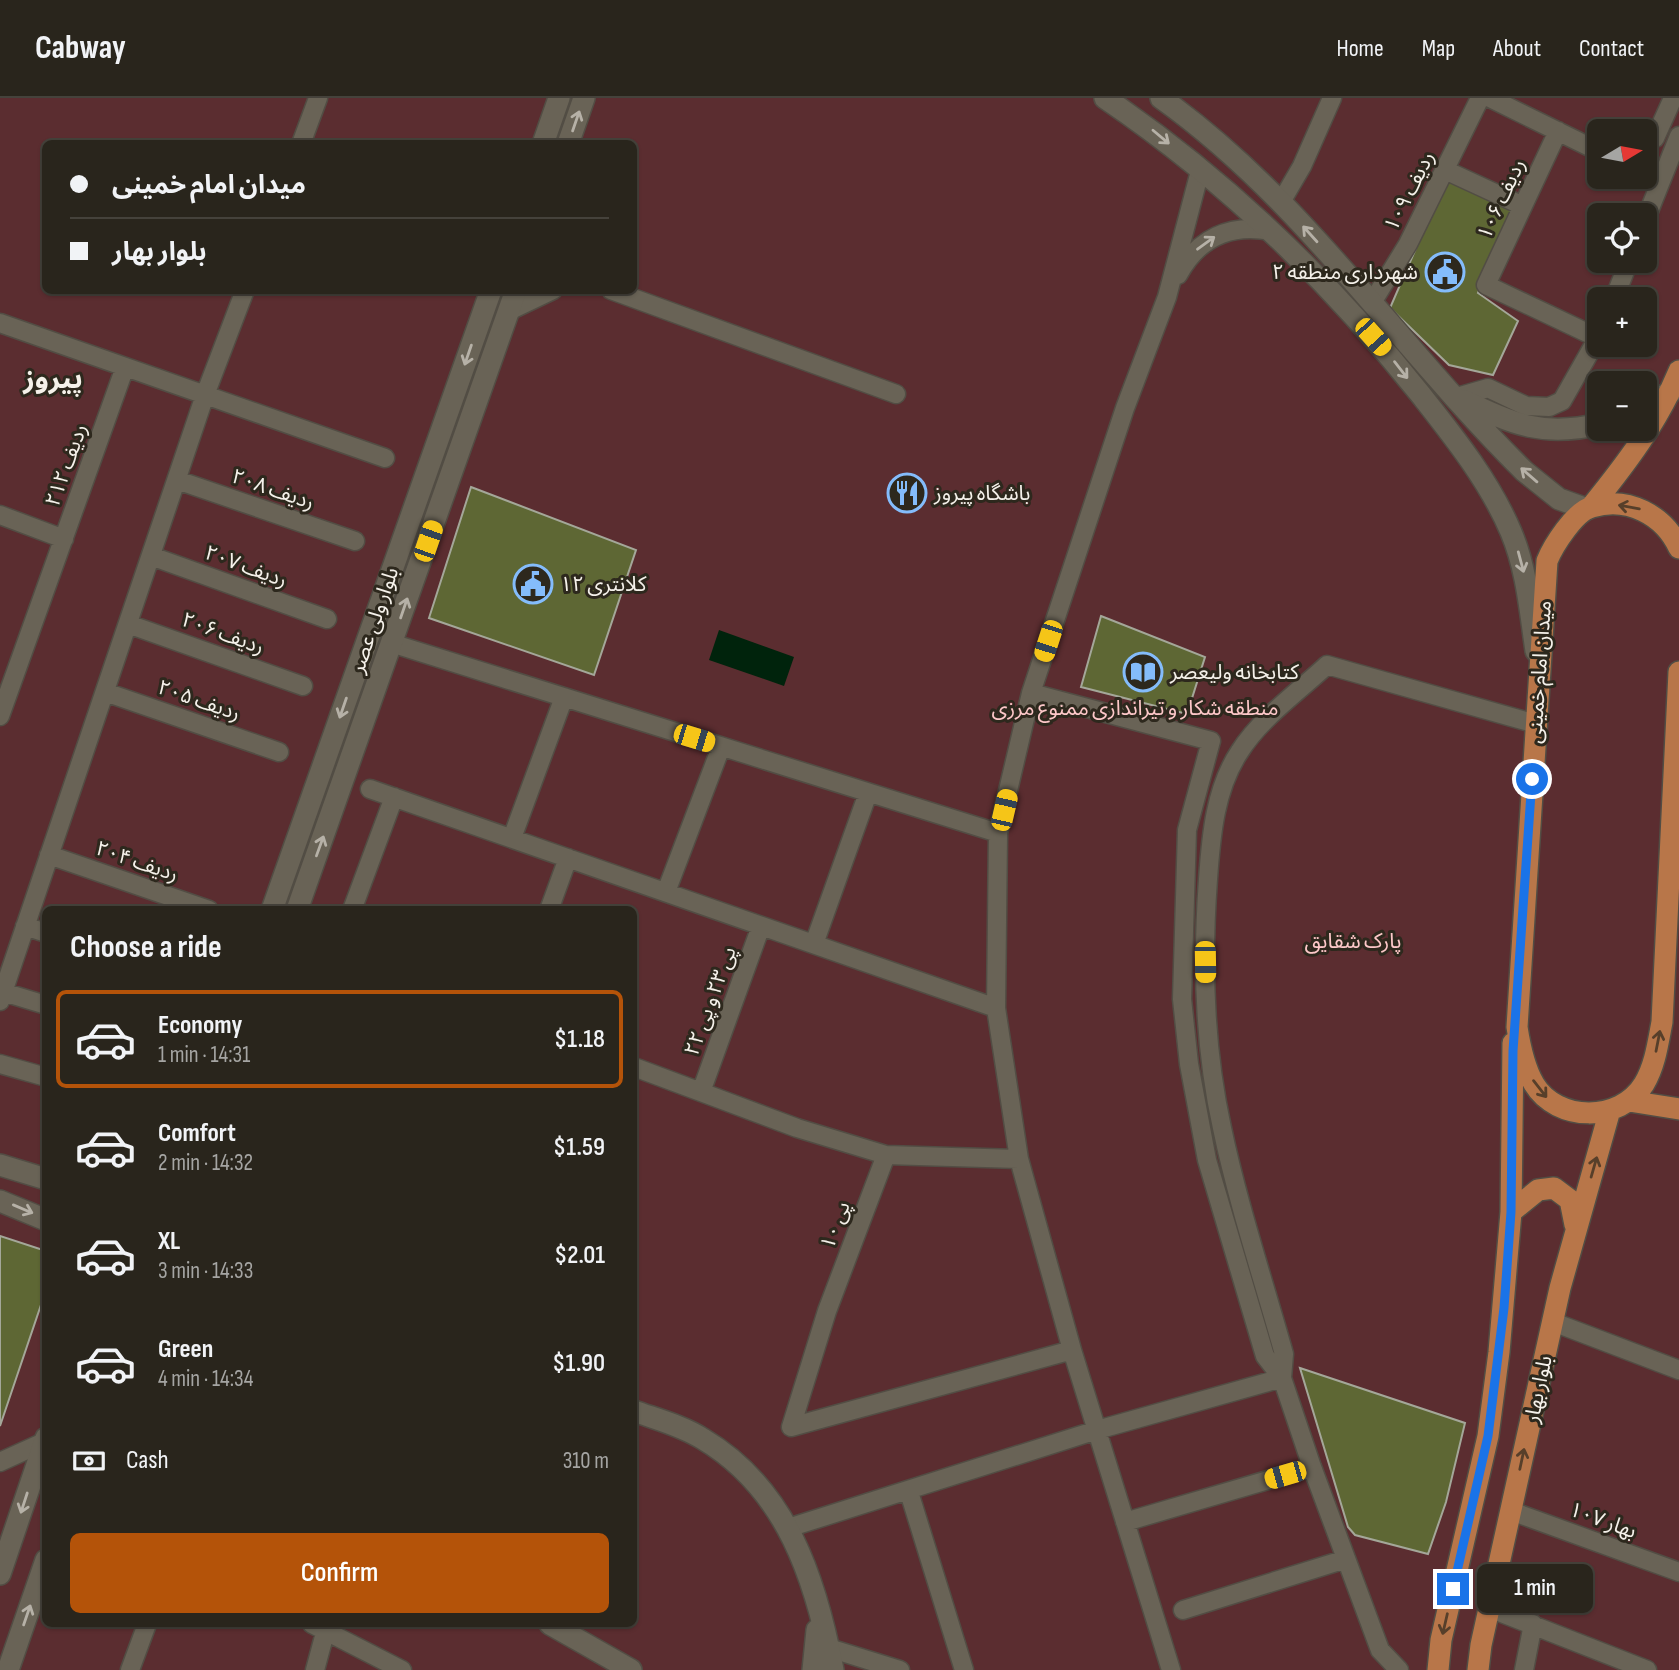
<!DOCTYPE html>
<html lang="en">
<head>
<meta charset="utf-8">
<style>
	:root { --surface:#29251c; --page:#312d25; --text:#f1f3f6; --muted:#a5a5a3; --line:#45423b; --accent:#b45309 }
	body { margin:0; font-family:"Sofia Sans Condensed","Noto Sans Arabic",sans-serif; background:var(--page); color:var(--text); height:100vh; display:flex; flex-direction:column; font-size:26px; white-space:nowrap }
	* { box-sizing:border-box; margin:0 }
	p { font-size:23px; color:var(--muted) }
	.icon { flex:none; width:38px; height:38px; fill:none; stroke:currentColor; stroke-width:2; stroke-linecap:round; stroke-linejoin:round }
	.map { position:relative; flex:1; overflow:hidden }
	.sheet { position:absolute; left:42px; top:808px; width:595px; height:721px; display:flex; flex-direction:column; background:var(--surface); border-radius:10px; box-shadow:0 2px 5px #0004,0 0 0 2px var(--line) }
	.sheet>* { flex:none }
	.guide { position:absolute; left:42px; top:42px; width:595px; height:154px; border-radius:10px; box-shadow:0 2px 5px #0004,0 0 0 2px var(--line); display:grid; align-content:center; height:154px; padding:0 28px; background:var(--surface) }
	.needle { width:46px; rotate:80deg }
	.controls { position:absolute; left:1587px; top:21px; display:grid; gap:14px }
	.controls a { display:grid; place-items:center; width:70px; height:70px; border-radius:10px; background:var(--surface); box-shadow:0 2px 5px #0004,0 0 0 2px var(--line); font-size:35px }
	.end { position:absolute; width:32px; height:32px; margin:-16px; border:9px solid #1a73e8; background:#fff; box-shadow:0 0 0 4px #fff }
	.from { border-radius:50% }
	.bubble { position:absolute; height:49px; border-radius:10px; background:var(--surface); box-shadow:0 2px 5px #0004,0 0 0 2px var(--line); font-size:23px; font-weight:600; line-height:49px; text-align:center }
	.car { position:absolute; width:21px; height:42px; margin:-21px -10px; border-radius:9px; box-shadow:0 0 5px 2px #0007; background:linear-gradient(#f5c518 24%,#345 0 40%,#f5c518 0 76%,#345 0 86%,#f5c518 0) }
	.guide b { display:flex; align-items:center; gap:24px; height:66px; font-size:26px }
	.guide b+b { border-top:2px solid var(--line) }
	.guide i { width:18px; height:18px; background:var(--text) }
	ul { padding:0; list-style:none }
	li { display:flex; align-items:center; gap:21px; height:98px; margin:0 14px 10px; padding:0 14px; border:4px solid transparent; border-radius:10px }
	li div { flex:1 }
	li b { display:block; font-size:26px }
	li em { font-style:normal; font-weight:600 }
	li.active { border-color:var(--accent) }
	li>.icon { width:63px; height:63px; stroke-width:1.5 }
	h2 { padding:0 28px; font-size:32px; line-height:84px }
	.pay { display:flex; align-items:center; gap:18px; height:77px; padding:0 28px; font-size:26px }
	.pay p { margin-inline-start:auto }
	.action { display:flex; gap:14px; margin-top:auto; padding:14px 28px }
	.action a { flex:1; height:80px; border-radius:10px; background:var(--accent); color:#fff; font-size:28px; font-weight:600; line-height:80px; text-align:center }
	header { display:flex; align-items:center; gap:42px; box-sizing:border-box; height:98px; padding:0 35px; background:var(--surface); border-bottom:2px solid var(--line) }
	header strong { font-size:33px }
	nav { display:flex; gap:38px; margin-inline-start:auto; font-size:24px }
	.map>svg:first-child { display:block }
	.green { fill:#5b2d30; fill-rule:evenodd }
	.water { fill:#00230c }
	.building { fill:#5e6734; stroke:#a4a799; stroke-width:2 }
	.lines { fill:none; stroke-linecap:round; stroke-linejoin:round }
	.minor-casing { stroke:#524d44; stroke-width:21 }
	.tertiary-casing { stroke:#524d44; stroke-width:24 }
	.secondary-casing { stroke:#524d44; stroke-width:24 }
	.primary-casing { stroke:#524d44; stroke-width:24 }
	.minor { stroke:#696356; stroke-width:18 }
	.tertiary { stroke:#696356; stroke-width:21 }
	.secondary { stroke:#696356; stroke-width:21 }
	.primary { stroke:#b87649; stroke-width:21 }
	.oneway { stroke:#b6b1a7 }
	.oneway2 { stroke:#573f2a }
	.route { stroke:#1a73e8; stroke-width:9 }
	.labels { text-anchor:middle; stroke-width:6; stroke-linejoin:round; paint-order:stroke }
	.street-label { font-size:21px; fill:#f5f1ea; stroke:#2d281d }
	.poi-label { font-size:21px; fill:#f5f1ea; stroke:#2d281d; text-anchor:start }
	.park-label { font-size:21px; fill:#fec8c9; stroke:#2d281d }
	.district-label { font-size:28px; font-weight:bold; fill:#f5f1ea; stroke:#2d281d }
</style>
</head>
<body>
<header>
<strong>Cabway</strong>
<nav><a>Home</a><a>Map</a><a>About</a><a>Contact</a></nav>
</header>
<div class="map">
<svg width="1679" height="1572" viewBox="0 0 1679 1572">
	<rect width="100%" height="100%" fill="#373126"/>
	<path class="green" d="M0,0H1679V1572H0ZM1600,33H1645V79H1600ZM46,46H634V192H46ZM1600,117H1645V163H1600ZM1600,201H1645V247H1600ZM1600,285H1645V331H1600ZM46,812H634V1526H46Z"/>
	<path class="water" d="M719,532L794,559L784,588L709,562Z"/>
	<path class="building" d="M1447,79L1512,111L1478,195L1518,223L1493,277L1449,267L1390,210Z
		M471,389L636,452L594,577L429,520Z
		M1101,518L1205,559L1187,616L1081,589Z
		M0,1138L46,1153V1192L0,1328Z
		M1300,1270L1465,1325L1446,1404L1428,1456L1355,1437L1348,1429Z"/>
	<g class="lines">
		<defs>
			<path id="minor" d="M1490,0L1600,54
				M1558,33L1486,187L1598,240
				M1655,40L1673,0
				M301,46L318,0
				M1445,72L1523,108
				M1281,104L1302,68L1332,0
				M1645,123L1679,38
				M1178,177C1198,140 1230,125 1271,133
				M611,192L896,296
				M1614,201L1629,163
				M1373,203L1408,146L1480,0
				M509,213L553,192
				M0,225L385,360
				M1457,299L1488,290L1526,308L1549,309L1562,303L1600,236
				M177,382L355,443
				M0,417L64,441
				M151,458L327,521
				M128,526L303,588
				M391,545L998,735
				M105,594L279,654
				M0,618L125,269
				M370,691L996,910
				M512,740L564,599
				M49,757L209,812
				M666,794L721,649
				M352,812L394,699
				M549,812L568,760
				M25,828L46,835
				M814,846L868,695
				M3,894L46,907
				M0,903L205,297L245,192
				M0,966L46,979
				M634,969L797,1030L886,1057L1019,1061
				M701,994L761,828
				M1553,1224L1679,1272
				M791,1329L1072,1252
				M791,1329L827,1213L886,1057
				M0,1364L44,1344
				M909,1394L964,1572
				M1511,1413L1679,1474
				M1125,1424L1312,1369
				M788,1430L1097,1332L1282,1280L1265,1258L1207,1062L1189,966L1182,901L1187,732L1211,643L1031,595
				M1489,1510L1647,1572
				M1183,1512L1346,1461
				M312,1526L402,1572
				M829,1550L900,1572
				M130,1572L147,1526
				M315,1572L326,1531
				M1171,1572L1072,1252L1019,1061L996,910L998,735L1031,595L1125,310L1167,199L1200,73
				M1399,1572L1380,1552L1312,1369L1282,1280L1284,1256C1263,1181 1238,1106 1222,1030C1204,949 1202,863 1208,781C1211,738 1215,690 1240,653C1261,620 1298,594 1327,567L1536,626
				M1524,1572L1533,1526"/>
			<path id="tertiary" d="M1105,0C1226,82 1330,183 1421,297C1454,339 1490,384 1511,434C1527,472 1530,513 1536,553
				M1161,0C1304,102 1400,251 1524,373L1559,401L1587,411
				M543,46L559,0
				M568,46L584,0
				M1465,303C1514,327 1544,339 1600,326
				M1645,306L1671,294
				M272,812L491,192
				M297,812L516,192
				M634,1313C656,1321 683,1328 703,1341C787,1391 816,1482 833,1572
				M550,1526L631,1572
				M813,1572L817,1532"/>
			<path id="secondary" d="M0,1067L46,1081
				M0,1103L46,1122
				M0,1476L46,1340
				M8,1572L46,1462"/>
			<path id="primary" d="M1591,409C1625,367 1658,324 1679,273
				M1679,450C1664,417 1628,398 1592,409C1575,413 1553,448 1547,463L1517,929C1520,949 1524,969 1534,986C1557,1024 1620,1025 1644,986C1655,968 1658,945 1662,924L1679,574
				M1629,1003L1679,1011
				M1511,1114L1538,1092L1554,1090L1570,1102L1575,1127
				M1438,1572L1441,1542L1488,1338L1499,1254L1511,1114L1513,945
				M1478,1572L1481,1547L1560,1190L1610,1012"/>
		</defs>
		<use href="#minor" class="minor-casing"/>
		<use href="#tertiary" class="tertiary-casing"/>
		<use href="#secondary" class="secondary-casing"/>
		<use href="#primary" class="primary-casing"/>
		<use href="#minor" class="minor"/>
		<use href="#tertiary" class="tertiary"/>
		<use href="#secondary" class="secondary"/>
		<use href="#primary" class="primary"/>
	</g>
	<defs><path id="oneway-shaft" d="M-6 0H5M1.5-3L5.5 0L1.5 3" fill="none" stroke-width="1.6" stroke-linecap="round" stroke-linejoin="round" transform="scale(1.75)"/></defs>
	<g class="oneway">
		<use href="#oneway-shaft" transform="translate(576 23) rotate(-71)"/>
		<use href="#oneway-shaft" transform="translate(1161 39) rotate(40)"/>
		<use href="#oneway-shaft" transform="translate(1310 136) rotate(-132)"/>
		<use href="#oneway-shaft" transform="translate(1206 145) rotate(-36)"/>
		<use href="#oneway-shaft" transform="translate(468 257) rotate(109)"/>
		<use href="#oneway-shaft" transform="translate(1401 272) rotate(52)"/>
		<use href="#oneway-shaft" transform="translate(1529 377) rotate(-139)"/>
		<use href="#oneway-shaft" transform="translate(1521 464) rotate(75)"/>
		<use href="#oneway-shaft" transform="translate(404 510) rotate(-71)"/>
		<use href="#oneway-shaft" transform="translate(343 610) rotate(109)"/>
		<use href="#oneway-shaft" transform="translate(320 748) rotate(-70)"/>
		<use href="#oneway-shaft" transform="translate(23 1111) rotate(23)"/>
		<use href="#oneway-shaft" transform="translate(24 1405) rotate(108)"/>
		<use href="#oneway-shaft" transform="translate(27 1517) rotate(-71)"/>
	</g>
	<g class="oneway2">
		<use href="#oneway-shaft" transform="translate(1629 409) rotate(-170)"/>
		<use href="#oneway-shaft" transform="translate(1658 943) rotate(-79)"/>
		<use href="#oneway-shaft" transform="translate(1540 991) rotate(52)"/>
		<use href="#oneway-shaft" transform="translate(1594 1069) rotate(-74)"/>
		<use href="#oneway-shaft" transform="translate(1522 1361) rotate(-78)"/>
		<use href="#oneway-shaft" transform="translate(1445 1526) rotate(103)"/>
	</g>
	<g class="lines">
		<path class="route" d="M1453,1491L1488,1338L1504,1210L1511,1114L1513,953L1532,681"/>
	</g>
	<defs>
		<symbol id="civic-ring" viewBox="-11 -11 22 22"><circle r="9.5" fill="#2d281d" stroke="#84bcfb" stroke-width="1.5"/><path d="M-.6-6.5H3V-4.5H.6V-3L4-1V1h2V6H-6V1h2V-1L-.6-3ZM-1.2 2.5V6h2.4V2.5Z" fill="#84bcfb"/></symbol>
		<symbol id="restaurant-ring" viewBox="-11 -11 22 22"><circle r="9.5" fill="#2d281d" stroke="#84bcfb" stroke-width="1.5"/><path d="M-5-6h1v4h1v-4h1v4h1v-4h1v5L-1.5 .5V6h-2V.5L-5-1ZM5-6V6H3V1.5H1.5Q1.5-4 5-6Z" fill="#84bcfb"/></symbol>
		<symbol id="library-ring" viewBox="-11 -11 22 22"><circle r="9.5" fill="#2d281d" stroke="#84bcfb" stroke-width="1.5"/><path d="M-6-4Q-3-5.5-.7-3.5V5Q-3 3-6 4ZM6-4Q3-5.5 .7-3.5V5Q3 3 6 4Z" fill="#84bcfb"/></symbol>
	</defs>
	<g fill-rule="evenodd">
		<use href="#civic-ring" x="1423" y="152" width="44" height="44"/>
		<use href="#restaurant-ring" x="885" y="373" width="44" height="44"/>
		<use href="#civic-ring" x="511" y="464" width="44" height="44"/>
		<use href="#library-ring" x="1121" y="552" width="44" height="44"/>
	</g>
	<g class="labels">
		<g class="street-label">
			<text transform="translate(1409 93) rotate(-63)" y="7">ردیف ۱۰۹</text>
			<text transform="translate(1501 101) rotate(-65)" y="7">ردیف ۱۰۶</text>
			<text transform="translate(66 367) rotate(-70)" y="7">ردیف ۲۱۲</text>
			<text transform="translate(273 391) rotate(19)" y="7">ردیف ۲۰۸</text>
			<text transform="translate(246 468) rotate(20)" y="7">ردیف ۲۰۷</text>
			<text transform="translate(374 522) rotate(-71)" y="7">بلوار ولی عصر</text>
			<text transform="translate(223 535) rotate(20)" y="7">ردیف ۲۰۶</text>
			<text transform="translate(1539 574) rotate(-86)" y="7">میدان امام خمینی</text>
			<text transform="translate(199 602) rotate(19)" y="7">ردیف ۲۰۵</text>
			<text transform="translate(137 763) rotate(19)" y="7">ردیف ۲۰۴</text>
			<text transform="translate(710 903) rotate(-70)" y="7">پی ۲۳ و پی ۲۲</text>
			<text transform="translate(835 1127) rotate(-69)" y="7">پی ۱۰</text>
			<text transform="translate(1538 1291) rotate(-78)" y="7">بلوار بهار</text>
			<text transform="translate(1603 1422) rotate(20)" y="7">بهار ۱۰۷</text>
		</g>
		<g class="poi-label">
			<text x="1418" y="181" text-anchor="end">شهرداری منطقه ۲</text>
			<text x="934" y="402">باشگاه پیروز</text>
			<text x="560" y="493">کلانتری ۱۲</text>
			<text x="1170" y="581">کتابخانه ولیعصر</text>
		</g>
		<g class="park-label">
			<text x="1135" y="617">منطقه شکار و تیراندازی ممنوع مرزی</text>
			<text x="1353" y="850">پارک شقایق</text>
		</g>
		<g class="district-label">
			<text x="53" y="290">پیروز</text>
		</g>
	</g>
</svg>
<div class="controls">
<a><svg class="needle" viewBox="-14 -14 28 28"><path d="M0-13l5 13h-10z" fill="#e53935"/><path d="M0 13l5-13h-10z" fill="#a5a5a3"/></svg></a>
<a><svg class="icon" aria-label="locate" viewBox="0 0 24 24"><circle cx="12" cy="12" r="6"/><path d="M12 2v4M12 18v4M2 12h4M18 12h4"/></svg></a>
<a>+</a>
<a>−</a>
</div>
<i class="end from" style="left:1532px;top:681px"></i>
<i class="end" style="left:1453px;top:1491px"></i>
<div class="bubble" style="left:1477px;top:1466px;width:116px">1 min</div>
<i class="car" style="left:1373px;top:239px;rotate:138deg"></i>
<i class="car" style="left:428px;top:443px;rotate:19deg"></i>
<i class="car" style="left:1048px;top:543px;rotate:198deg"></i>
<i class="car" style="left:694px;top:640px;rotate:107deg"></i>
<i class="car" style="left:1004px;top:712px;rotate:13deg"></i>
<i class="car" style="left:1205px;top:864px;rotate:179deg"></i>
<i class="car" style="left:1285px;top:1377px;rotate:254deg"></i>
<div class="guide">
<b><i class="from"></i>میدان امام خمینی</b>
<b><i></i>بلوار بهار</b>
</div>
<section class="sheet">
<h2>Choose a ride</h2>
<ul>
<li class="active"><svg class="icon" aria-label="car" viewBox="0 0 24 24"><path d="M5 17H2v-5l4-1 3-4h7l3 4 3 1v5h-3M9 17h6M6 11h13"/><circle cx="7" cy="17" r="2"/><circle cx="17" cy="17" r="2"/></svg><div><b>Economy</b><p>1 min · 14:31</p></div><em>$1.18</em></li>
<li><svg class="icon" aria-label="car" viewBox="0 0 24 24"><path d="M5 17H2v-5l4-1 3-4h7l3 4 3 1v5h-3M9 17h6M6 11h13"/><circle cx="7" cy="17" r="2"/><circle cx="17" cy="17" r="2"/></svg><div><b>Comfort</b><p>2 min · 14:32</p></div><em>$1.59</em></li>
<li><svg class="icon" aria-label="car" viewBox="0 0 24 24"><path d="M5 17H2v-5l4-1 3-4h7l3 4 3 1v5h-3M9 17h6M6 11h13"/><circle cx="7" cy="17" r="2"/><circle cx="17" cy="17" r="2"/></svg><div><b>XL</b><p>3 min · 14:33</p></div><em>$2.01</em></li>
<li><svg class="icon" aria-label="car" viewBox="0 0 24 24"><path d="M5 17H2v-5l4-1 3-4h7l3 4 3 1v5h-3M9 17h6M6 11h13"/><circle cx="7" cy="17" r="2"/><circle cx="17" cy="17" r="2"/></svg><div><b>Green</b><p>4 min · 14:34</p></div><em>$1.90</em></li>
</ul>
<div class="pay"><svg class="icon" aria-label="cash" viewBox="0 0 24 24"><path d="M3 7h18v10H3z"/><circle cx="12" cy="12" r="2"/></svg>Cash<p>310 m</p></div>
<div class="action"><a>Confirm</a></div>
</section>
</div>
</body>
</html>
